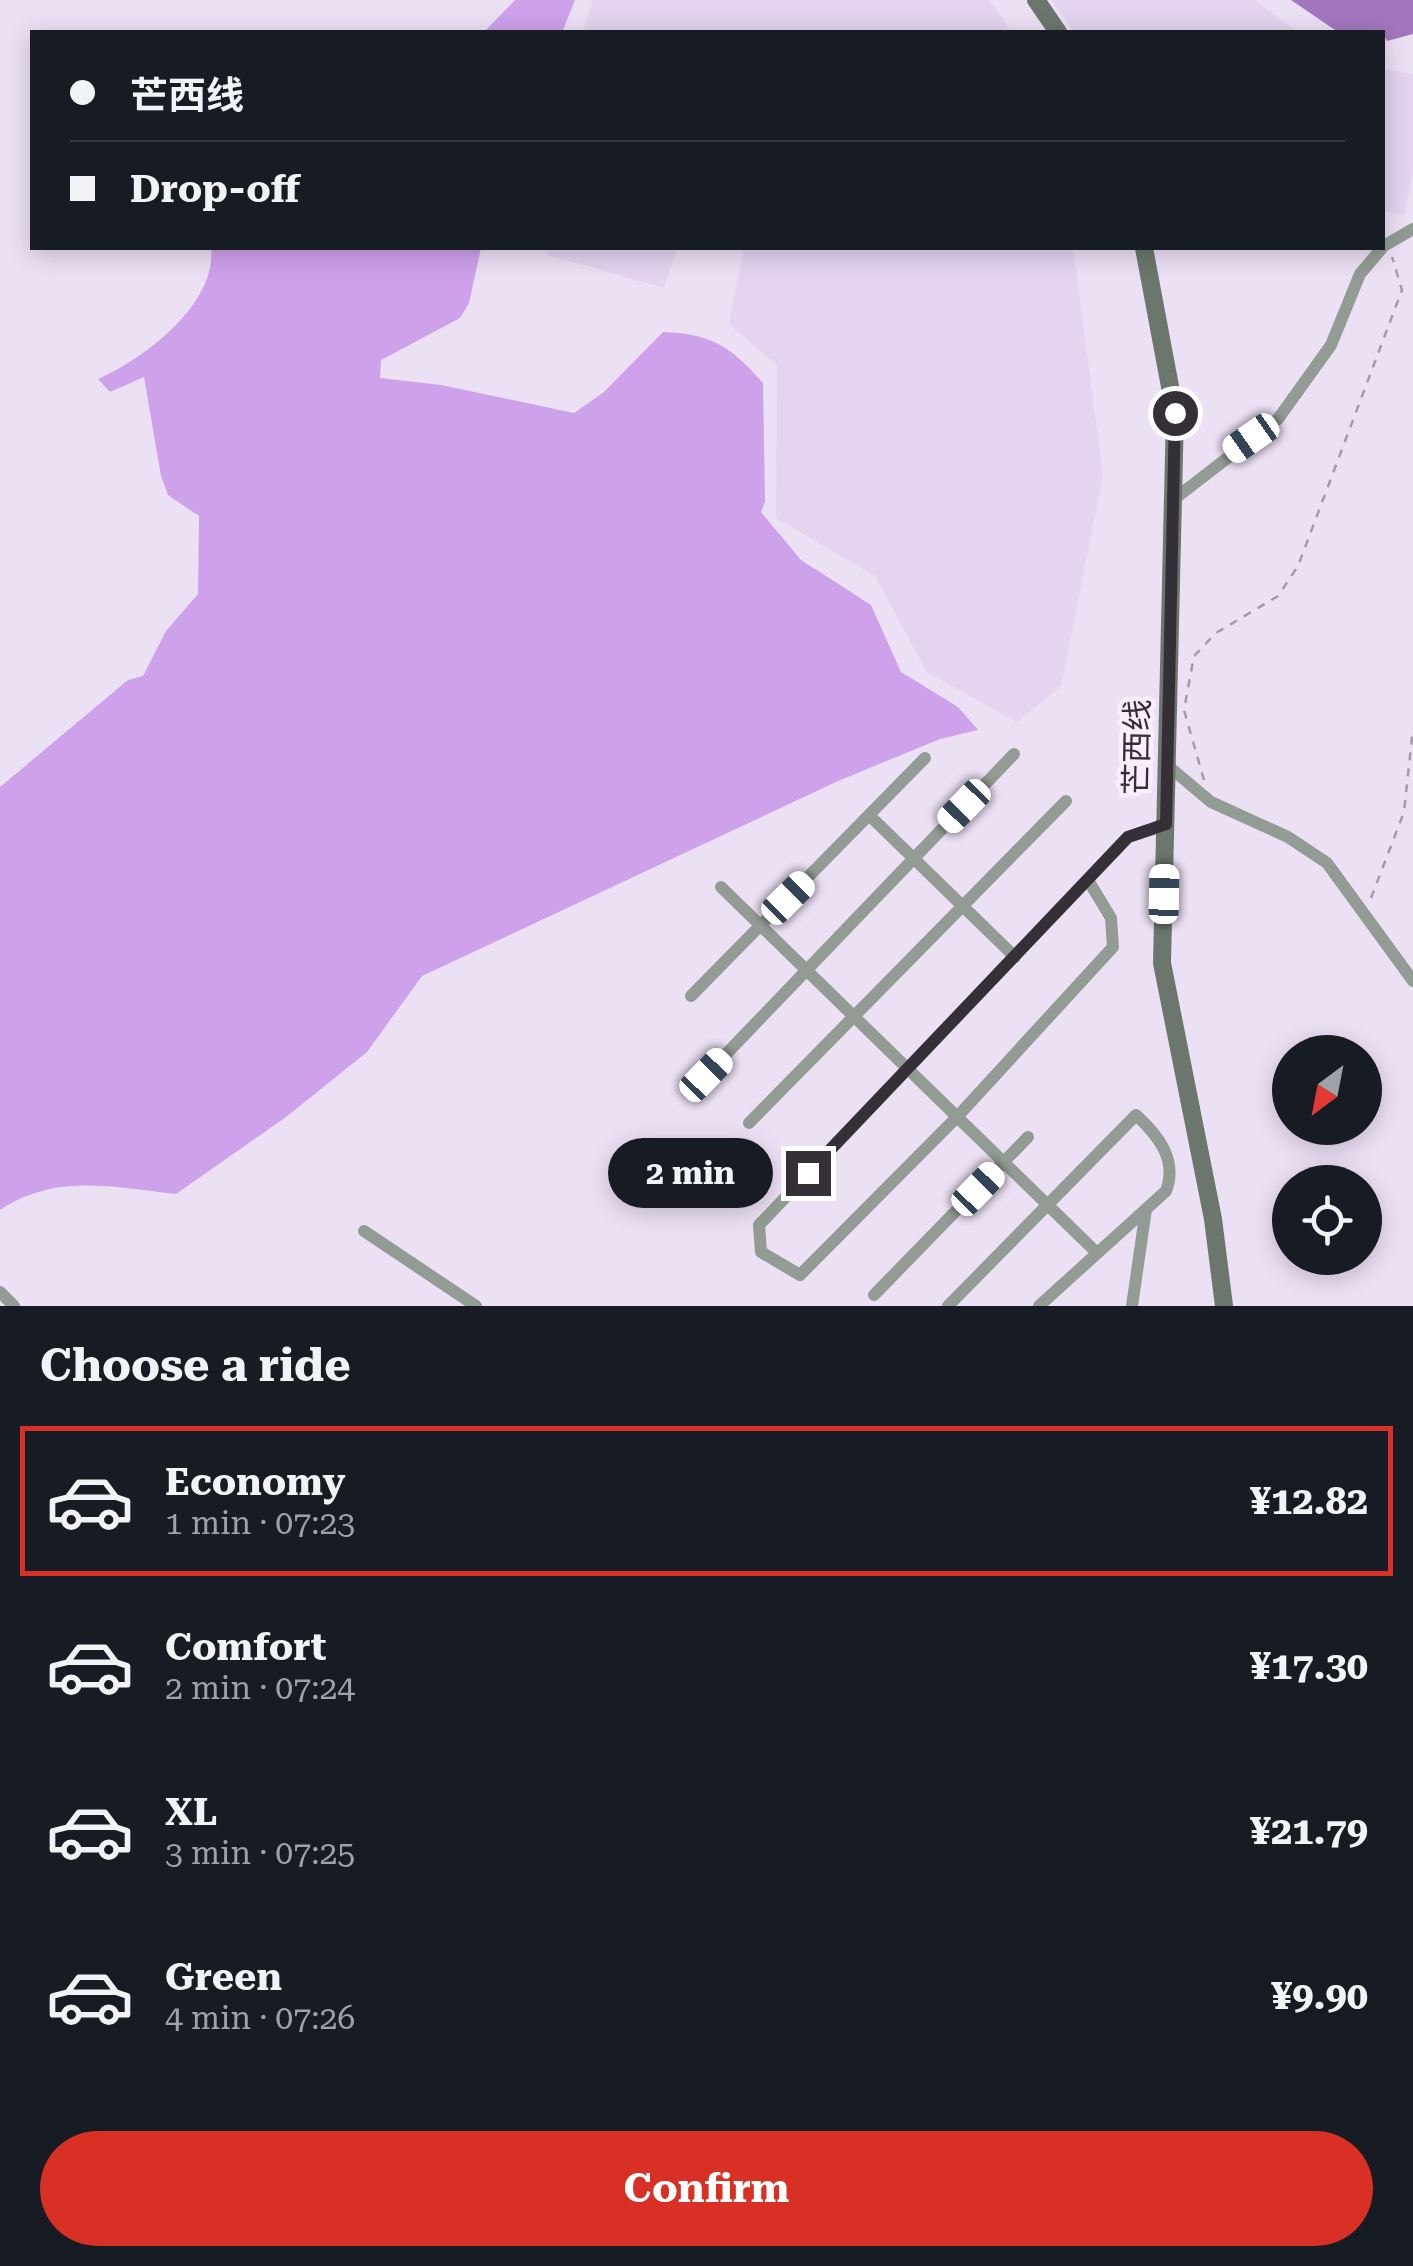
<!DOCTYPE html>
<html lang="en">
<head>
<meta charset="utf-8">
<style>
	:root { --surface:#171b24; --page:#242831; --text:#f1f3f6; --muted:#9ea1a6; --line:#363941; --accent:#d93025 }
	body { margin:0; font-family:"Roboto Serif","Noto Sans SC",serif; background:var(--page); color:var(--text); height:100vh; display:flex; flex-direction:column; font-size:38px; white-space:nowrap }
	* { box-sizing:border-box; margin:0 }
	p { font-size:32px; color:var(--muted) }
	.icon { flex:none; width:55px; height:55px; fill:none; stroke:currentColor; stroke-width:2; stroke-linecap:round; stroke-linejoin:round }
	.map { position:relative; height:1306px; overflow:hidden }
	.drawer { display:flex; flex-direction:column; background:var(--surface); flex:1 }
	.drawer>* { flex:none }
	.hud { position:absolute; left:30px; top:30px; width:1355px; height:220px; border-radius:0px; box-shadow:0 5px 25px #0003; display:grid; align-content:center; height:220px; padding:0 40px; background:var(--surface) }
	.needle { width:65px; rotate:212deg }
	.buttons { position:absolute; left:1272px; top:1035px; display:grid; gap:20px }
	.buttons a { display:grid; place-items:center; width:110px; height:110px; border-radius:50%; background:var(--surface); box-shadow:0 5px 25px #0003; font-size:50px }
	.end { position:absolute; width:45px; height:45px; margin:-22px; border:12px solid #353038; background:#fff; box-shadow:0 0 0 5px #fff }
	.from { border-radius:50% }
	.bubble { position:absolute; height:70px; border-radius:35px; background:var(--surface); box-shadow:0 5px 25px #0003; font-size:32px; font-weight:700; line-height:70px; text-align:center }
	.car { position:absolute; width:30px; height:60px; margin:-30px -15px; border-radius:12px; box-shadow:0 0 8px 2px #0007; background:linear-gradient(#fff 24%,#345 0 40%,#fff 0 76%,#345 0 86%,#fff 0) }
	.hud b { display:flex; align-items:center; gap:35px; height:95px; font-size:38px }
	.hud b+b { border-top:2px solid var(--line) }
	.hud i { width:25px; height:25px; background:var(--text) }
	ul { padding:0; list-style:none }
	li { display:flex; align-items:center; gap:30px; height:150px; margin:0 20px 15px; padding:0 20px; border:5px solid transparent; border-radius:0px }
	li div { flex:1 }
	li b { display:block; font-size:38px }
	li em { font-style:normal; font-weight:700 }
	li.selected { border-color:var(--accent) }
	li>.icon { width:90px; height:90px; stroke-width:1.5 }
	h2 { padding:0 40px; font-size:45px; line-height:120px }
	.cta { display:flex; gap:20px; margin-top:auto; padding:20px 40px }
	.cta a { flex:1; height:115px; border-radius:60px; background:var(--accent); color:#fff; font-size:40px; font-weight:700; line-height:115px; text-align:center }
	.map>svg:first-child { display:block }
	.built { fill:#e4d4ef }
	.forest { fill:#cea1eb }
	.water { fill:#a377be }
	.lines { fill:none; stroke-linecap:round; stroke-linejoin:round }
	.path { stroke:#a39aaa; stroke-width:2.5; stroke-dasharray:8 8; stroke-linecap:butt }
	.street { stroke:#929b94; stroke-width:12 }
	.secondary { stroke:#6b776d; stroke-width:18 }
	.route { stroke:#353038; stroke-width:12 }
	.labels { text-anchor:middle; stroke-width:9; stroke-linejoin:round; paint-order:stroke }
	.street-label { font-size:32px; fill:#353038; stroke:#f8eeff }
</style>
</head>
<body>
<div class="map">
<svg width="1413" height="1306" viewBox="0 0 1413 1306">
	<rect width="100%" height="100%" fill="#ece0f5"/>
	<path class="built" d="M593,0H989L1012,32H583Z
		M1051,0H1254L1298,32H1074Z
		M1382,69L1413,74V172L1404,215L1383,211Z
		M546,248H677L664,288L548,255Z
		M744,248H1073L1103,475L1061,686L1017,722L927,672L875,576L776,518L777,365L729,324Z"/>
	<path class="forest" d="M515,0H575L562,32H484Z
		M211,248H481L469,303L460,318L381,360L380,378L441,385L574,413L604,392L663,332C713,334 731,347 763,383L765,502L761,512L801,560L871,605L901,672L958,707L978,730L940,739L838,781L422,976L367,1052L286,1117L176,1194C113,1187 55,1173 0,1210V787L128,680L143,676L166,631L198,594L199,516L168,495L161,476L144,377L110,392L98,379C144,359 217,304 211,248Z"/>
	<path class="water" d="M1291,0H1413V34L1387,41L1382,32H1338Z"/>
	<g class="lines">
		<path class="path" d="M1204,780L1184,710L1194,656L1216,633L1278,596L1298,566L1402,290L1392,257
			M1371,898L1404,812L1413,728"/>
		<path class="street" d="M1382,247L1413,229
			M1173,500L1278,419L1331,345L1360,274L1382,248
			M1167,765L1211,802L1288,837L1327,863L1413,981
			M869,815L1015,957
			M1088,880L1111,918L1113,947L957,1117L800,1275L761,1252L759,1225L1128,837L1166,825
			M721,887L1097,1253
			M691,996L925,758
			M706,1075L1014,754
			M749,1123L1066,801
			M364,1231L476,1306
			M0,1292L14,1306
			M874,1295L1028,1137
			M948,1306L1136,1115C1158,1135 1178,1160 1166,1191L1039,1306
			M1132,1306L1146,1209"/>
		<path class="secondary" d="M1036,0L1058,32
			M1144,248L1175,413L1162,963L1213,1219L1224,1306"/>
	</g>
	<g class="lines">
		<path class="route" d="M808,1173L1128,837L1166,824L1175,413"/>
	</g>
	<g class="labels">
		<g class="street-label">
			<text transform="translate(1137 747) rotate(-89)" y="11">芒西线</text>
		</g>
	</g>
</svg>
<div class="buttons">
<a><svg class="needle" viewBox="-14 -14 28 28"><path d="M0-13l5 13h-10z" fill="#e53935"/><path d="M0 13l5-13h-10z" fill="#9ea1a6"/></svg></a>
<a><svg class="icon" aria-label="locate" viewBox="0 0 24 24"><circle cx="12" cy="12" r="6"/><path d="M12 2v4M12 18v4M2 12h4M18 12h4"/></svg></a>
</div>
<i class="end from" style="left:1175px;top:413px"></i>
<i class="end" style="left:808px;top:1173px"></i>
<div class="bubble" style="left:608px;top:1138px;width:165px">2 min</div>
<i class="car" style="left:1251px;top:438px;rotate:235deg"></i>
<i class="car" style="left:964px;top:806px;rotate:224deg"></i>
<i class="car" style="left:1164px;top:894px;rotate:1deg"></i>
<i class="car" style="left:788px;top:898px;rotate:45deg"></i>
<i class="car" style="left:706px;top:1075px;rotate:44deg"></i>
<i class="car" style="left:978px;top:1189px;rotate:44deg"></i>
<div class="hud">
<b><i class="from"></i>芒西线</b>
<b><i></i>Drop-off</b>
</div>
</div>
<section class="drawer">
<h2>Choose a ride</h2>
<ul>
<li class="selected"><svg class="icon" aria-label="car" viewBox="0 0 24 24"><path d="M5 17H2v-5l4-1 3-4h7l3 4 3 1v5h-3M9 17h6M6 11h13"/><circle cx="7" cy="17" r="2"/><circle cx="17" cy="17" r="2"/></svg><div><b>Economy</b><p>1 min · 07:23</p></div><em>¥12.82</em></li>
<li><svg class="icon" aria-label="car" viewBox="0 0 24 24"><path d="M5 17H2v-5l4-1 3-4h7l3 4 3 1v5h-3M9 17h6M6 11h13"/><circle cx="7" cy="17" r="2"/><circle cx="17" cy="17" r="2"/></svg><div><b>Comfort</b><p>2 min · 07:24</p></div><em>¥17.30</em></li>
<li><svg class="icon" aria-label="car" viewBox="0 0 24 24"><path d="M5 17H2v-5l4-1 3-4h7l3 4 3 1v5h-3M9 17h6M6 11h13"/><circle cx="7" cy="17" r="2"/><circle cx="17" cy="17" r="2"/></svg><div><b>XL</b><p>3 min · 07:25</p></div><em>¥21.79</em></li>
<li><svg class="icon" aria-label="car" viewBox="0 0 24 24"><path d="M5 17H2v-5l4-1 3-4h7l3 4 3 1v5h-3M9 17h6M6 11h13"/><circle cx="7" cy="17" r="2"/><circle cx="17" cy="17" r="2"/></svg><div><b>Green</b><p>4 min · 07:26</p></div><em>¥9.90</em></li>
</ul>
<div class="cta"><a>Confirm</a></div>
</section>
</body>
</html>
